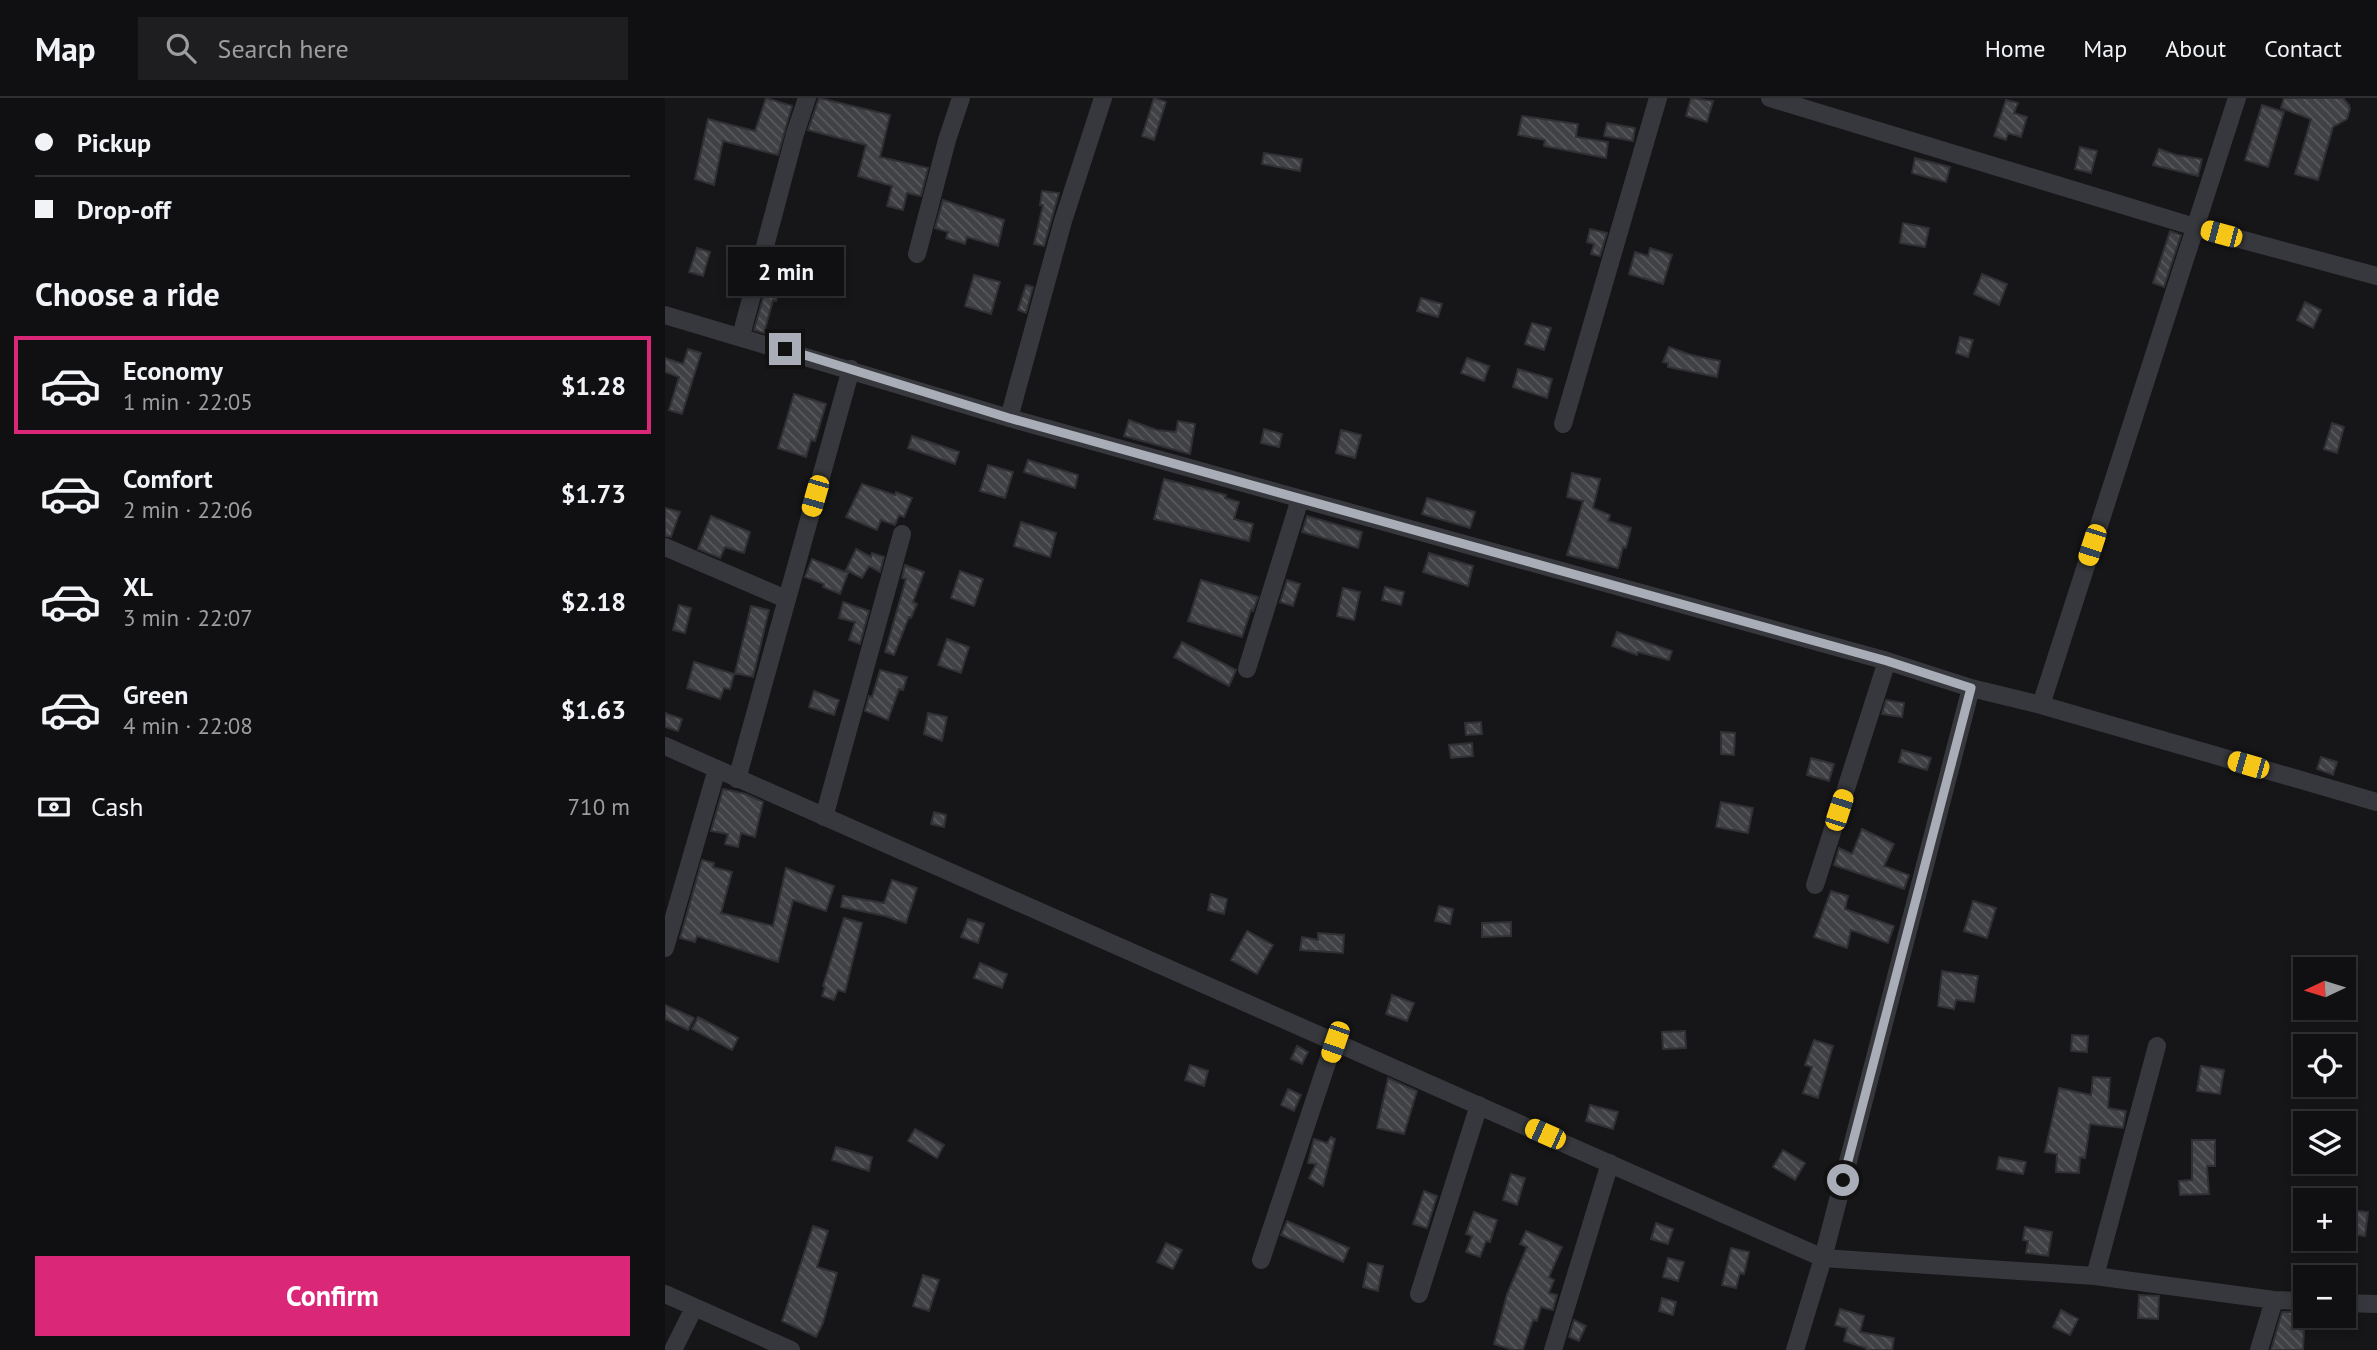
<!DOCTYPE html>
<html lang="en">
<head>
<meta charset="utf-8">
<style>
	:root { --surface:#101012; --page:#1e1e20; --text:#f1f3f6; --muted:#9c9d9f; --line:#303032; --accent:#db2777 }
	body { margin:0; font-family:"PT Sans",sans-serif; background:var(--page); color:var(--text); height:100vh; display:flex; flex-direction:column; font-size:26px; white-space:nowrap }
	* { box-sizing:border-box; margin:0 }
	p { font-size:23px; color:var(--muted) }
	.icon { flex:none; width:38px; height:38px; fill:none; stroke:currentColor; stroke-width:2; stroke-linecap:round; stroke-linejoin:round }
	.map { position:relative; flex:1; overflow:hidden }
	.side { display:flex; flex-direction:column; background:var(--surface); width:665px }
	.side>* { flex:none }
	.top-card { display:grid; align-content:center; height:154px; padding:0 35px; background:var(--surface) }
	.needle { width:46px; rotate:266deg }
	.controls { position:absolute; left:1628px; top:859px; display:grid; gap:14px }
	.controls a { display:grid; place-items:center; width:63px; height:63px; border-radius:0px; background:var(--surface); box-shadow:0 4px 10px #0003,0 0 0 2px var(--line); font-size:35px }
	.end { position:absolute; width:32px; height:32px; margin:-16px; border:9px solid #a8adb8; background:#111; box-shadow:0 0 0 4px #111 }
	.from { border-radius:50% }
	.bubble { position:absolute; height:49px; border-radius:0px; background:var(--surface); box-shadow:0 4px 10px #0003,0 0 0 2px var(--line); font-size:23px; font-weight:600; line-height:49px; text-align:center }
	.car { position:absolute; width:21px; height:42px; margin:-21px -10px; border-radius:9px; box-shadow:0 0 5px 2px #0007; background:linear-gradient(#f5c518 24%,#345 0 40%,#f5c518 0 76%,#345 0 86%,#f5c518 0) }
	.top-card b { display:flex; align-items:center; gap:24px; height:66px; font-size:26px }
	.top-card b+b { border-top:2px solid var(--line) }
	.top-card i { width:18px; height:18px; background:var(--text) }
	ul { padding:0; list-style:none }
	li { display:flex; align-items:center; gap:21px; height:98px; margin:0 14px 10px; padding:0 21px; border:4px solid transparent; border-radius:0px }
	li div { flex:1 }
	li b { display:block; font-size:26px }
	li em { font-style:normal; font-weight:600 }
	li.on { border-color:var(--accent) }
	li>.icon { width:63px; height:63px; stroke-width:1.5 }
	h2 { padding:0 35px; font-size:32px; line-height:84px }
	.pay { display:flex; align-items:center; gap:18px; height:77px; padding:0 35px; font-size:26px }
	.pay p { margin-inline-start:auto }
	.cta { display:flex; gap:14px; margin-top:auto; padding:14px 35px }
	.cta a { flex:1; height:80px; border-radius:0px; background:var(--accent); color:#fff; font-size:28px; font-weight:600; line-height:80px; text-align:center }
	header { display:flex; align-items:center; gap:42px; box-sizing:border-box; height:98px; padding:0 35px; background:var(--surface); border-bottom:2px solid var(--line) }
	header strong { font-size:33px }
	nav { display:flex; gap:38px; margin-inline-start:auto; font-size:24px }
	.search { width:490px; height:63px; background:var(--page); display:flex; align-items:center; gap:18px; box-sizing:border-box; padding:0 24px; border-radius:0px; color:var(--muted); font-size:26px }
	main { display:flex; flex:1; min-height:0 }
	.map>svg:first-child { display:block }
	.building { fill:url(#building-back-hatch); stroke:#303034; stroke-width:2 }
	.lines { fill:none; stroke-linecap:round; stroke-linejoin:round }
	.minor { stroke:#37383d; stroke-width:18 }
	.route { stroke:#a8adb8; stroke-width:9 }
</style>
</head>
<body>
<header>
<strong>Map</strong>
<div class="search"><svg class="icon" aria-label="search" viewBox="0 0 24 24"><circle cx="10" cy="10" r="6"/><path d="M15 15l6 6"/></svg>Search here</div>
<nav><a>Home</a><a>Map</a><a>About</a><a>Contact</a></nav>
</header>
<main>
<section class="side">
<div class="top-card">
<b><i class="from"></i>Pickup</b>
<b><i></i>Drop-off</b>
</div>
<h2>Choose a ride</h2>
<ul>
<li class="on"><svg class="icon" aria-label="car" viewBox="0 0 24 24"><path d="M5 17H2v-5l4-1 3-4h7l3 4 3 1v5h-3M9 17h6M6 11h13"/><circle cx="7" cy="17" r="2"/><circle cx="17" cy="17" r="2"/></svg><div><b>Economy</b><p>1 min · 22:05</p></div><em>$1.28</em></li>
<li><svg class="icon" aria-label="car" viewBox="0 0 24 24"><path d="M5 17H2v-5l4-1 3-4h7l3 4 3 1v5h-3M9 17h6M6 11h13"/><circle cx="7" cy="17" r="2"/><circle cx="17" cy="17" r="2"/></svg><div><b>Comfort</b><p>2 min · 22:06</p></div><em>$1.73</em></li>
<li><svg class="icon" aria-label="car" viewBox="0 0 24 24"><path d="M5 17H2v-5l4-1 3-4h7l3 4 3 1v5h-3M9 17h6M6 11h13"/><circle cx="7" cy="17" r="2"/><circle cx="17" cy="17" r="2"/></svg><div><b>XL</b><p>3 min · 22:07</p></div><em>$2.18</em></li>
<li><svg class="icon" aria-label="car" viewBox="0 0 24 24"><path d="M5 17H2v-5l4-1 3-4h7l3 4 3 1v5h-3M9 17h6M6 11h13"/><circle cx="7" cy="17" r="2"/><circle cx="17" cy="17" r="2"/></svg><div><b>Green</b><p>4 min · 22:08</p></div><em>$1.63</em></li>
</ul>
<div class="pay"><svg class="icon" aria-label="cash" viewBox="0 0 24 24"><path d="M3 7h18v10H3z"/><circle cx="12" cy="12" r="2"/></svg>Cash<p>710 m</p></div>
<div class="cta"><a>Confirm</a></div>
</section>
<div class="map">
<svg width="1712" height="1252" viewBox="0 0 1712 1252">
	<defs>
		<pattern id="building-back-hatch" width="6" height="6" patternUnits="userSpaceOnUse" patternTransform="scale(1.75)"><rect width="6" height="6" fill="#404145"/><path d="M-1 5l2 2M0 0l6 6M5-1l2 2" fill="none" stroke="#595a5e"/></pattern>
	</defs>
	<rect width="100%" height="100%" fill="#161618"/>
	<path class="building" d="M101,0L127,8L113,57L58,43L49,87L30,81L43,21L90,33Z
		M154,0L225,17L215,59L263,70L256,98L242,95L238,112L222,108L227,88L193,78L201,47L143,32Z
		M489,0L501,4L489,42L477,38Z
		M1026,0L1048,3L1042,24L1021,18Z
		M1619,0H1678L1684,7L1685,11L1682,21L1668,29L1653,82L1630,76L1646,21L1616,10Z
		M1341,2L1353,5L1349,15L1362,19L1356,39L1343,35L1341,42L1329,38Z
		M1597,7L1619,14L1603,69L1580,62Z
		M857,18L913,26L911,39L943,44L941,60L879,48L880,42L853,37Z
		M942,25L970,30L968,43L939,38Z
		M1415,49L1432,53L1426,75L1410,71Z
		M1494,51L1511,57L1537,61L1533,78L1488,67Z
		M599,55L637,61L635,73L597,66Z
		M1250,60L1285,69L1281,84L1247,75Z
		M377,93L394,95L379,148L369,146L378,107H375Z
		M278,102L339,122L333,148L302,139L300,146L281,140L283,134L270,130Z
		M1238,125L1264,130L1260,149L1235,145Z
		M925,131L942,135L935,158L926,156L929,146L922,144Z
		M1505,133L1516,137L1499,189L1488,185Z
		M32,150L45,154L38,178L24,174Z
		M985,150L1007,157L998,186L964,176L970,154L983,158Z
		M107,168L119,172L111,203L108,202L99,235L89,232Z
		M1317,176L1342,186L1334,207L1309,196Z
		M309,177L335,184L326,216L300,208Z
		M361,187L368,189L361,215L353,212Z
		M756,200L777,206L773,219L752,213Z
		M1640,204L1656,212L1648,230L1632,222Z
		M867,225L886,230L879,252L860,246Z
		M1295,239L1308,242L1303,259L1291,255Z
		M1004,249L1026,257L1055,263L1052,279L1003,269V265L998,264Z
		M23,251L36,255L17,316L4,312L14,279L0,274V260L18,266Z
		M802,260L824,268L819,283L796,275Z
		M853,271L887,281L882,300L848,289Z
		M129,296L161,306L150,343L146,342L141,359L113,350Z
		M464,322L492,332L511,334L513,323L530,326L525,356L459,338Z
		M1667,325L1679,329L1672,355L1659,351Z
		M599,331L617,336L614,349L596,345Z
		M676,332L696,337L690,360L671,355Z
		M247,338L294,354L290,366L243,350Z
		M363,362L413,377L410,390L359,374Z
		M323,367L348,374L340,400L315,393Z
		M907,375L935,381L928,410L945,417L943,423L966,430L961,450L958,449L953,470L902,457L918,403L902,399Z
		M499,381L561,397L560,400L574,404L569,421L588,426L584,443L489,421Z
		M197,386L230,397L231,394L247,400L239,419L234,417L230,427L216,422L212,432L181,419Z
		M762,400L810,414L805,430L757,416Z
		M0,410L15,414L6,439L0,438Z
		M46,418L85,434L79,455L60,449L55,460L33,451Z
		M642,418L697,434L693,450L637,434Z
		M356,424L391,435L385,459L349,448Z
		M191,451L206,459L207,455L219,459L215,474L204,468L197,480L181,472Z
		M764,455L808,468L803,488L758,474Z
		M147,461L183,475L175,496L158,489L159,486L140,479Z
		M240,467L259,474L248,504L252,506L246,520L244,519L229,557L220,554L241,481L237,480Z
		M295,473L318,481L309,508L286,500Z
		M536,482L593,499L588,513L586,512L577,539L523,523Z
		M622,482L635,486L628,508L615,504Z
		M720,489L739,494L736,507L717,502Z
		M678,490L695,494L689,522L672,518Z
		M178,504L204,513L195,546L184,542L190,524L174,520Z
		M14,507L26,510L20,535L8,532Z
		M86,508L104,512L88,579L70,575Z
		M952,534L1007,553L1004,562L973,554L972,557L947,548Z
		M282,541L304,549L296,575L273,567Z
		M517,544L571,572L564,588L509,559Z
		M29,564L69,576L65,591L59,590L55,601L22,590Z
		M215,572L242,579L238,592L234,591L223,622L200,613L204,598L207,599Z
		M149,593L174,602L169,617L144,609Z
		M1221,602L1239,605L1237,619L1217,616Z
		M0,615L17,621L13,633L0,629Z
		M263,615L282,619L277,643L259,636Z
		M816,624L817,636L801,637L800,625Z
		M1056,634L1070,635L1069,657L1056,656Z
		M807,645L808,658L786,660L784,647Z
		M1237,652L1266,660L1262,672L1234,664Z
		M1656,659L1672,664L1668,677L1652,671Z
		M1146,660L1169,666L1164,683L1142,677Z
		M58,691L81,696L98,704L90,739L76,735L73,749L60,746L63,736L46,733Z
		M1056,704L1088,710L1083,735L1051,729Z
		M269,714L281,717L279,729L266,726Z
		M1197,731L1229,746L1219,768L1244,777L1239,791L1169,767L1174,750L1187,756Z
		M37,762L49,765L48,769L67,774L56,815L108,828L121,770L169,788L161,813L128,802L113,864L32,838L30,844L15,840Z
		M227,782L252,790L241,825L220,818L176,809L178,798L219,805Z
		M1166,793L1183,798L1180,811L1229,828L1223,845L1186,832L1182,850L1149,839Z
		M546,796L562,801L559,816L543,812Z
		M1308,803L1331,810L1322,840L1299,833Z
		M774,808L788,811L785,826L770,823Z
		M179,820L197,825L180,894L173,892L169,902L157,898L160,889L158,888Z
		M303,821L319,826L313,845L296,839Z
		M846,824V838L817,839V825Z
		M582,833L608,847L592,876L566,862Z
		M653,835L679,837L678,855L635,852L637,839L653,842Z
		M315,865L342,876L337,890L309,880Z
		M1277,873L1313,878L1309,904L1291,902L1289,911L1273,908Z
		M727,897L749,905L742,923L721,916Z
		M0,907L29,920L23,932L0,921Z
		M33,919L73,940L67,952L27,931Z
		M1020,933L1021,950L998,951L997,934Z
		M1407,937L1423,938L1422,954L1406,953Z
		M1149,942L1168,948L1153,1000L1138,995L1147,969L1140,967Z
		M632,948L643,954L637,966L626,961Z
		M525,967L543,973L539,988L520,982Z
		M1536,968L1559,972L1555,996L1532,993Z
		M1428,979L1445,980L1443,1010L1461,1013L1458,1030L1425,1026L1420,1060L1415,1059L1414,1075L1391,1074L1392,1056L1380,1054L1394,990L1426,997Z
		M723,980L752,993L739,1036L712,1030Z
		M623,991L636,997L629,1013L616,1007Z
		M925,1007L953,1014L948,1031L921,1023Z
		M250,1031L279,1047L272,1060L243,1043Z
		M666,1039L670,1041L658,1088L644,1080L651,1066L643,1065L649,1041L662,1045Z
		M1527,1042H1550V1068H1542L1544,1096L1515,1097L1514,1083L1527,1082Z
		M171,1049L207,1059L204,1073L167,1062Z
		M1118,1052L1140,1065L1130,1082L1108,1069Z
		M1334,1059L1361,1064L1358,1076L1332,1071Z
		M846,1076L860,1080L852,1107L838,1102Z
		M759,1093L772,1098L762,1130L748,1126Z
		M1678,1111L1703,1114L1700,1138L1678,1135Z
		M809,1114L832,1122L825,1144L821,1143L815,1159L801,1154L807,1138L801,1136Z
		M622,1123L684,1150L678,1164L616,1137Z
		M991,1125L1008,1131L1003,1146L986,1141Z
		M148,1128L163,1133L152,1169L172,1175L158,1225L151,1239L117,1223Z
		M1360,1129L1387,1134L1383,1158L1361,1155L1363,1143L1358,1142Z
		M861,1133L897,1149L884,1179L889,1182L884,1195L892,1197L888,1212L876,1209L872,1223L868,1222L858,1252H848L829,1246L842,1196L862,1149L855,1146Z
		M501,1145L517,1152L508,1171L492,1164Z
		M1066,1150L1084,1154L1079,1176L1075,1175L1071,1190L1057,1187Z
		M1003,1160L1019,1164L1013,1183L998,1179Z
		M703,1165L718,1168L713,1193L698,1189Z
		M258,1177L274,1182L264,1213L248,1208Z
		M1474,1197L1494,1198L1493,1221L1473,1220Z
		M997,1200L1011,1204L1008,1217L994,1213Z
		M1175,1211L1199,1218L1195,1234L1229,1240L1227,1252H1201V1250L1179,1243L1182,1230L1170,1227Z
		M1396,1212L1413,1221L1405,1237L1388,1229Z
		M1617,1214H1640L1638,1252H1606Z
		M909,1222L921,1228L914,1243L904,1239Z"/>
	<g class="lines">
		<path class="minor" d="M1105,0L1530,129L1712,178
			M252,156L282,42L296,0
			M0,217L344,320L1222,563L1306,590L1376,607L1712,704
			M76,238L130,36L142,0
			M344,320L398,123L438,0
			M898,326L993,0
			M0,449L121,501
			M582,571L635,401
			M1376,607L1572,0
			M0,648L1158,1160L1430,1178L1609,1202L1640,1203
			M72,681L186,271
			M159,719L237,436
			M1150,787L1222,563
			M0,850L52,671
			M596,1162L669,944
			M1430,1178L1492,948
			M0,1196L126,1252
			M754,1196L814,1007
			M1678,1205L1712,1206
			M8,1252L29,1210
			M888,1252L945,1065
			M1130,1252L1158,1160L1306,590
			M1594,1252L1609,1202"/>
	</g>
	<g class="lines">
		<path class="route" d="M120,251L344,320L1222,563L1306,590L1178,1082"/>
	</g>
</svg>
<div class="controls">
<a><svg class="needle" viewBox="-14 -14 28 28"><path d="M0-13l5 13h-10z" fill="#e53935"/><path d="M0 13l5-13h-10z" fill="#9c9d9f"/></svg></a>
<a><svg class="icon" aria-label="locate" viewBox="0 0 24 24"><circle cx="12" cy="12" r="6"/><path d="M12 2v4M12 18v4M2 12h4M18 12h4"/></svg></a>
<a><svg class="icon" aria-label="layers" viewBox="0 0 24 24"><path d="M12 4l9 5-9 5-9-5zM3 14l9 5 9-5"/></svg></a>
<a>+</a>
<a>−</a>
</div>
<i class="end from" style="left:1178px;top:1082px"></i>
<i class="end" style="left:120px;top:251px"></i>
<div class="bubble" style="left:63px;top:149px;width:116px">2 min</div>
<i class="car" style="left:1556px;top:136px;rotate:285deg"></i>
<i class="car" style="left:150px;top:398px;rotate:196deg"></i>
<i class="car" style="left:1427px;top:447px;rotate:198deg"></i>
<i class="car" style="left:1583px;top:667px;rotate:286deg"></i>
<i class="car" style="left:1174px;top:712px;rotate:18deg"></i>
<i class="car" style="left:670px;top:944px;rotate:199deg"></i>
<i class="car" style="left:880px;top:1036px;rotate:294deg"></i>
</div>
</main>
</body>
</html>
